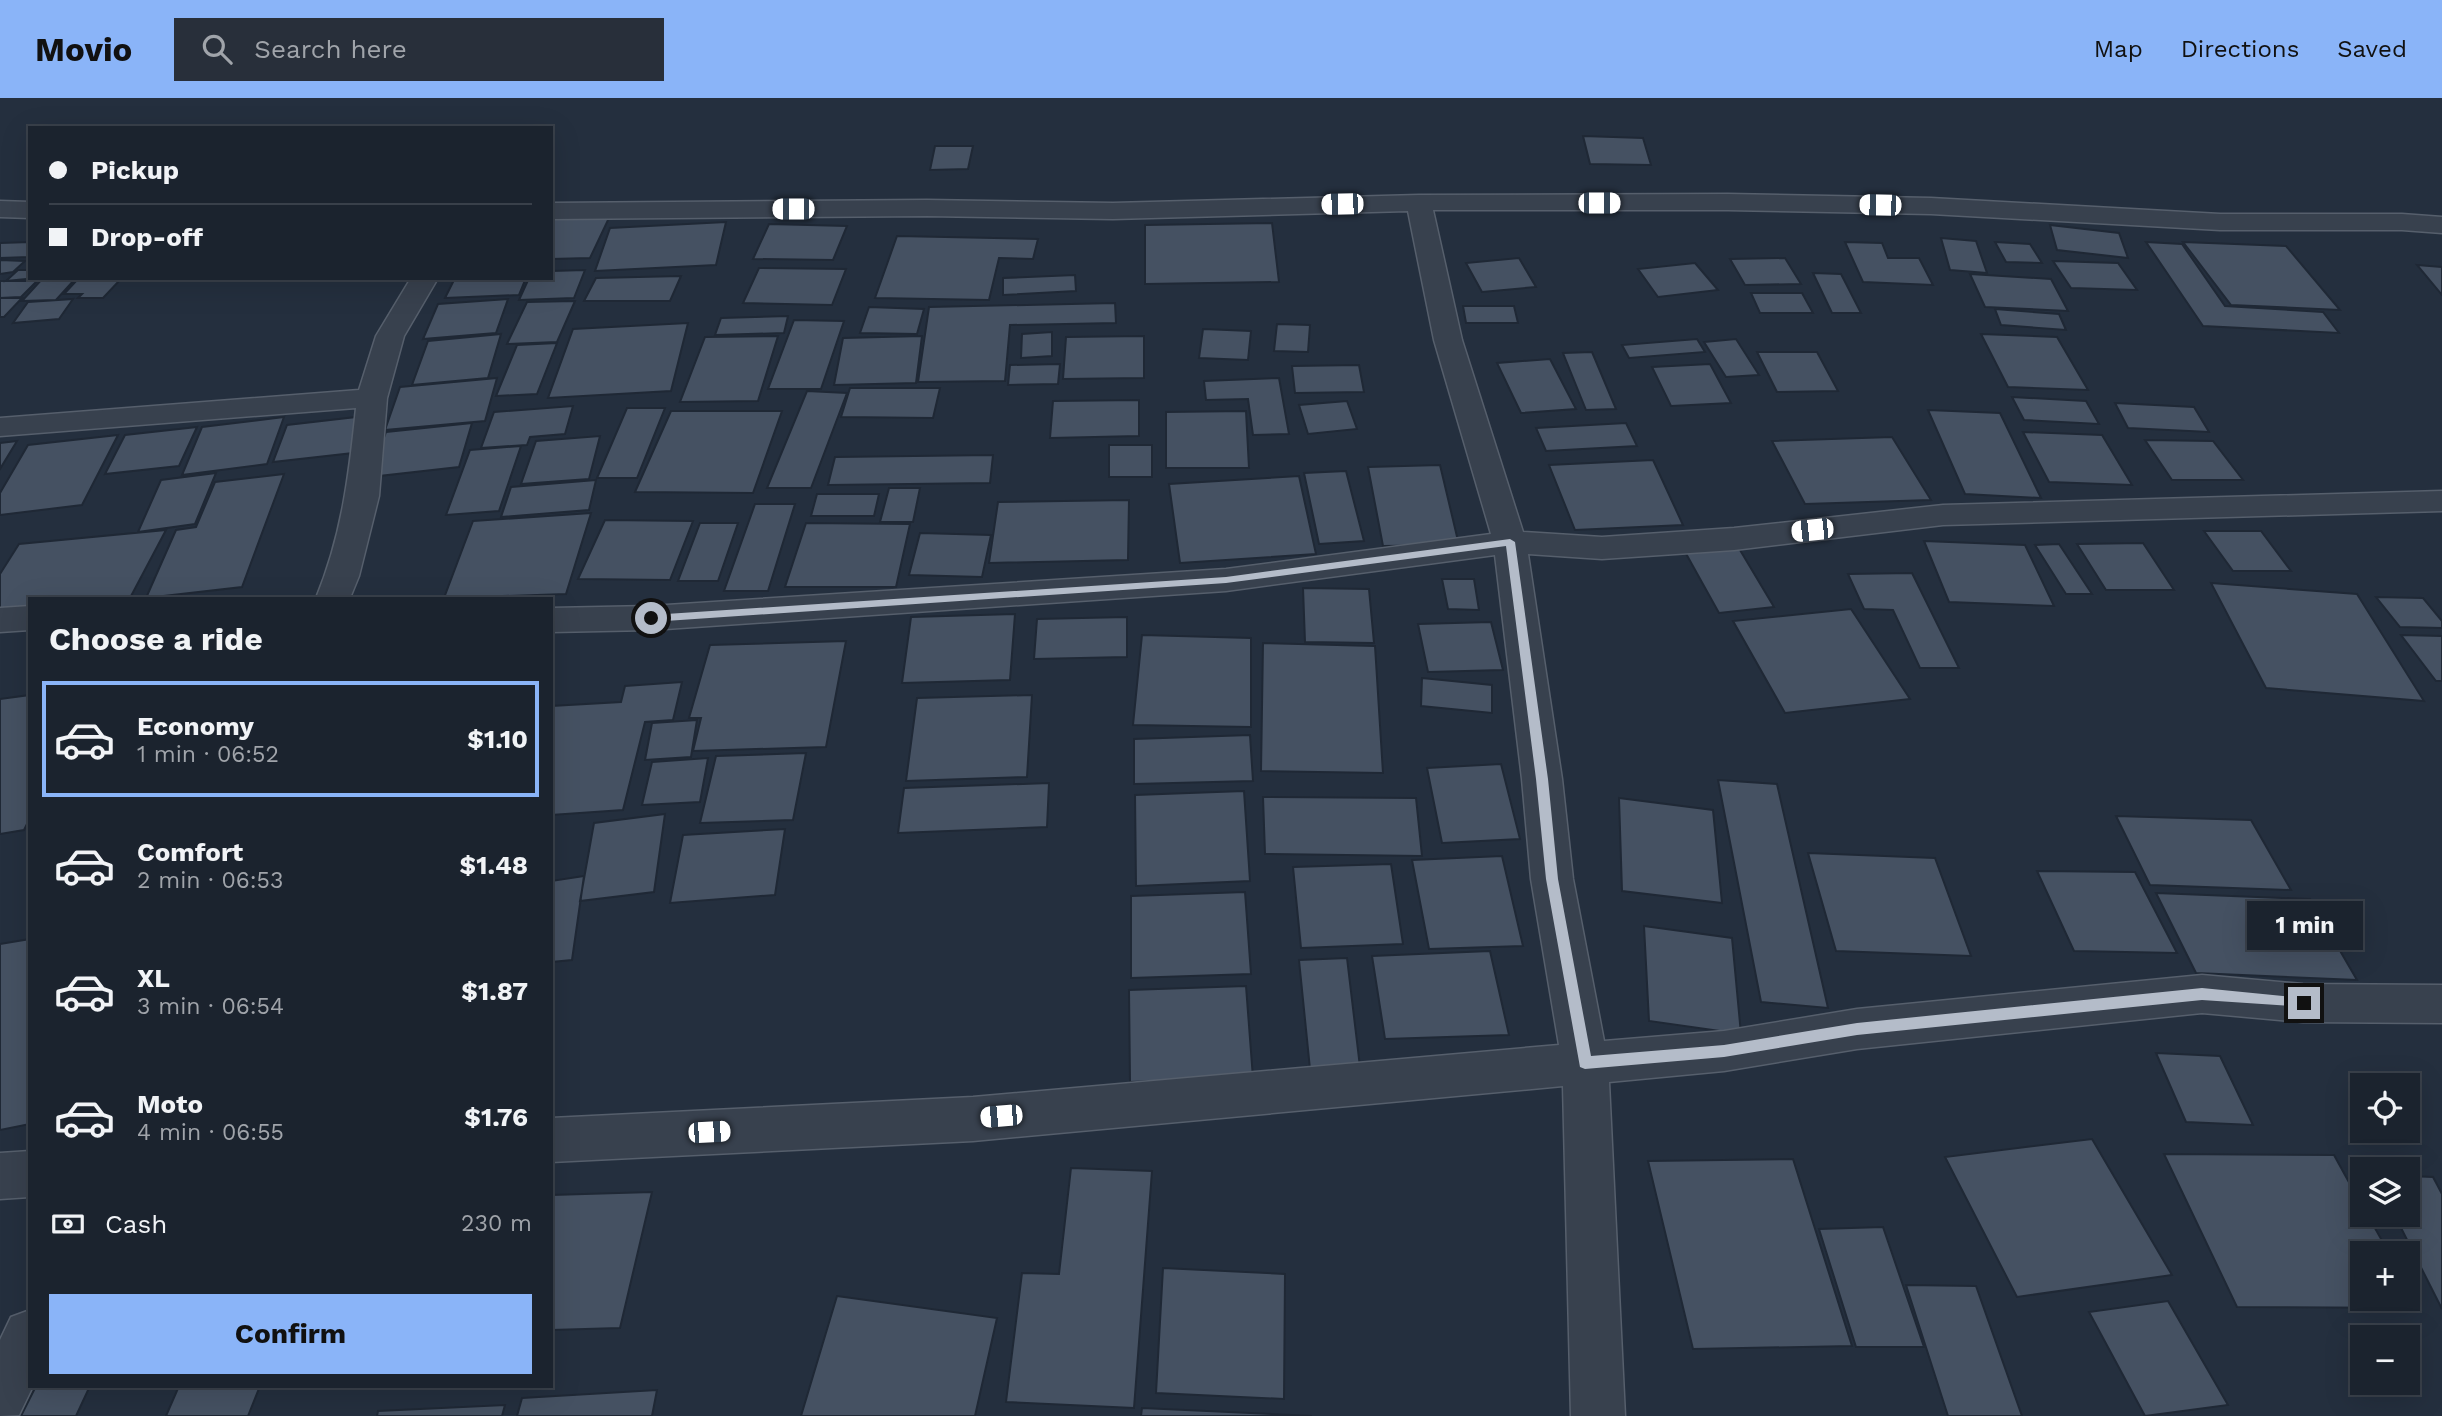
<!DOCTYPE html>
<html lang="en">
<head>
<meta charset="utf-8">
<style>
	:root { --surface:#1b232e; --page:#282f3a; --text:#f1f3f6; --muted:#a0a4aa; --line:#39404a; --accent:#8ab4f8 }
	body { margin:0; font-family:"Work Sans",sans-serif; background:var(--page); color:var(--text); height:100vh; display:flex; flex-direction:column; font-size:26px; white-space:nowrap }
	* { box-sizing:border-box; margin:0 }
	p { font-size:23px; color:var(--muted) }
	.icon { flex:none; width:38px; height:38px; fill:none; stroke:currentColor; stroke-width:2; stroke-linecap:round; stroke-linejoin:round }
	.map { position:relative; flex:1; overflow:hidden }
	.drawer { position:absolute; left:28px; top:499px; width:525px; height:791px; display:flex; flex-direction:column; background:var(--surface); border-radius:0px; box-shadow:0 7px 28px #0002,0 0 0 2px var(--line) }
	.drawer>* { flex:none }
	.hud { position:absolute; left:28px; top:28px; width:525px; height:154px; border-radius:0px; box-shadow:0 7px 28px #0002,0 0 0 2px var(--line); display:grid; align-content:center; height:154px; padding:0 21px; background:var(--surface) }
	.fabs { position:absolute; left:2350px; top:975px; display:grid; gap:14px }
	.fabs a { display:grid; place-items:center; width:70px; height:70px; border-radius:0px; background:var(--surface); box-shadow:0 7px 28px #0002,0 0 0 2px var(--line); font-size:35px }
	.end { position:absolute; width:32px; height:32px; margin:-16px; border:9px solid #b4bcc9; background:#111; box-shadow:0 0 0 4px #111 }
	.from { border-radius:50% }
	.bubble { position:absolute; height:49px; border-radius:0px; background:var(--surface); box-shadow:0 7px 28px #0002,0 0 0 2px var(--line); font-size:23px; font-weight:700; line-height:49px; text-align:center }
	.car { position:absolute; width:21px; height:42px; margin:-21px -10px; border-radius:9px; box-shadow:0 0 5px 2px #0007; background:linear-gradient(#fff 24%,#345 0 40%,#fff 0 76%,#345 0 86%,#fff 0) }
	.hud b { display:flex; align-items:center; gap:24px; height:66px; font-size:26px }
	.hud b+b { border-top:2px solid var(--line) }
	.hud i { width:18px; height:18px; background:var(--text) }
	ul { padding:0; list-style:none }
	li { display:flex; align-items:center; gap:21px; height:116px; margin:0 14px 10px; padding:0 7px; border:4px solid transparent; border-radius:0px }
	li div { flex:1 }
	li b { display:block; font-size:26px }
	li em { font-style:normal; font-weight:700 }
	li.selected { border-color:var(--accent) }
	li>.icon { width:63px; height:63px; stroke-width:1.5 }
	h2 { padding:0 21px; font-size:32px; line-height:84px }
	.pay { display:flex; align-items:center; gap:18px; height:77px; padding:0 21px; font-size:26px }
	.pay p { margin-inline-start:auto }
	.cta { display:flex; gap:14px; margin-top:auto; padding:14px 21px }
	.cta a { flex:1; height:80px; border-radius:0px; background:var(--accent); color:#111; font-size:28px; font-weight:700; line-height:80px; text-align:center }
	header { display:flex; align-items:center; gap:42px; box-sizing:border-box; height:98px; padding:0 35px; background:var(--accent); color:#111 }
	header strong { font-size:33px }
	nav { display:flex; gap:38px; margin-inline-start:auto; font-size:24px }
	.search { width:490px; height:63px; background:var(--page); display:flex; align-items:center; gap:18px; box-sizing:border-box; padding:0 24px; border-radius:0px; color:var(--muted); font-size:26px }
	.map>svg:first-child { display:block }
	.building { fill:#455162; stroke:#1f2835; stroke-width:2 }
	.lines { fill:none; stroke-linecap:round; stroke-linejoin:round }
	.minor-casing { stroke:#565f6c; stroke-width:3 }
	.minor { fill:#38414e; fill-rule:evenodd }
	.route { fill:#b4bcc9 }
</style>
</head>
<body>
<header>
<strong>Movio</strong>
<div class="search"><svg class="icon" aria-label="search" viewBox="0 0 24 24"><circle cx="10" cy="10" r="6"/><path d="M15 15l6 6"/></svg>Search here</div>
<nav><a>Map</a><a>Directions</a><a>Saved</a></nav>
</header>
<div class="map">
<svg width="2442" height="1318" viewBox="0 0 2442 1318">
	<rect width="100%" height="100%" fill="#242f3e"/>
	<path class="building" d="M1583,38L1643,40L1651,67L1590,66Z
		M935,48H973L968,71L930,72Z
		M609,120L590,160L551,161V121Z
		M726,124L716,167L595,173L610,130Z
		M1272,125L1279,184L1145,186V127Z
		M769,126L847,128L833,162L753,161Z
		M2050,127L2119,135L2128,160L2057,152Z
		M897,138L1038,141L1033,161L999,160L989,202L875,200Z
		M1941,140L1976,143L1987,175L1950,172Z
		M30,144V159L0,160V145Z
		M1845,144L1882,145L1888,160H1919L1933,187L1863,184Z
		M1995,144L2030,146L2042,165L2006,164Z
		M2146,144L2182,146L2225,208L2323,214L2339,235L2203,228Z
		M2183,144L2286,148L2340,212L2231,207Z
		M1519,160L1536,189L1482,194L1466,165Z
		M1785,160L1801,186L1745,187L1730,161Z
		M0,162L25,163L13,174L0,176Z
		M2053,163L2118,165L2137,192L2071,190Z
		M1695,165L1718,192L1658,199L1638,171Z
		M2417,167L2442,169V197Z
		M759,170L846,171L832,207L743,205Z
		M18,172H30V180H37L6,183Z
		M585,172L574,200L519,202L529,180H551V173Z
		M1813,175L1841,176L1861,215H1832Z
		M1970,176L2051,181L2068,213L1985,209Z
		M1075,177L1076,193L1003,197V180Z
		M681,178L670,203H584L596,180Z
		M43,180H76L56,202L22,203Z
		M455,180H526L519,197L445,200Z
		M77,182H120L103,200H78L82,196H64Z
		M0,183H37L21,199L0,200Z
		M1751,195H1802L1813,215H1760Z
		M0,200H22L4,219H0Z
		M73,201L59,221L13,225L28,204Z
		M508,201L496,235L423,241L438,206Z
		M575,203L557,244L507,246L527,204Z
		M1115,205L1116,225L1010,227L1005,283L918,284L929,209Z
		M1463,208H1514L1518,225H1466Z
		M869,209L924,211L917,236L860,235Z
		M1995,211L2059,216L2066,232L2001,227Z
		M788,218L784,235L715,237L721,220Z
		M794,222L844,223L821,291H768Z
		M688,225L671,293L548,300L573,231Z
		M1277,226L1310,227L1308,254L1274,253Z
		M1203,231L1251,233L1248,262L1199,260Z
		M1052,234V258L1021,260L1022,236Z
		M501,236L488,280L412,287L428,243Z
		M1981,236L2057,239L2088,292L2008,289Z
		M778,238L758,303L680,304L705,239Z
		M922,238L916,285L834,287L843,240Z
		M1144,238V280L1063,281L1066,239Z
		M1697,241L1705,254L1629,260L1622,247Z
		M1736,241L1759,277L1726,279L1704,244Z
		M557,245L537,296L496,298L517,247Z
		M1592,254L1616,311L1586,312L1563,255Z
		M1757,254H1817L1838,293L1777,294Z
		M1550,261L1576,311L1521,315L1497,265Z
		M1060,266L1058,286L1008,287L1010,267Z
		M1710,266L1731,305L1671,308L1652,269Z
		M1359,267L1364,294L1295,295L1292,268Z
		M497,280L485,323L385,332L400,289Z
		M1279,280L1289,336L1253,337L1248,301L1206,302L1204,283Z
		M850,290H940L933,320L841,319Z
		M807,293L847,295L811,390H767Z
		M2012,299L2086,303L2099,326L2024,322Z
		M1139,302V338L1050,340L1053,303Z
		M1347,303L1357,331L1308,336L1299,307Z
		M2115,305L2194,309L2209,334L2128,330Z
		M573,308L565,336L530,339L527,347L481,350L494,314Z
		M627,310H665L637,380H597Z
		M1928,312L2000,315L2041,400L1965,396Z
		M671,313H782L753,395L635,394Z
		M1246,313L1249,370H1166V314Z
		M365,318L353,355L273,364L287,327Z
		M284,319L267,366L182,377L202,329Z
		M472,325L459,369L370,379L386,334Z
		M1626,325L1637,348L1546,353L1536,330Z
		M197,329L179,368L105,376L125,337Z
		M2023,334L2102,337L2132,387L2049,384Z
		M118,337L82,407L0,417V395L28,347Z
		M600,338L589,381L521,386L536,343Z
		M1892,339L1931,402L1805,406L1772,343Z
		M2145,342L2213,343L2243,382H2172Z
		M17,343L0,371V345Z
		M1109,347H1152V379H1109Z
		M521,348L499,413L446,417L470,352Z
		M993,357L990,385L828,387L835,359Z
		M1653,362L1683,427L1575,432L1549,367Z
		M1440,367L1459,447L1383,448L1368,369Z
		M1346,373L1364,443L1319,446L1304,375Z
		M216,375L195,426L138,434L161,382Z
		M284,376L242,489L146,500L176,432L196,429L215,384Z
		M1299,378L1316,456L1180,465L1169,386Z
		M596,382L589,412L501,419L511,389Z
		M889,390H920L913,424H880Z
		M817,396H879L874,418H811Z
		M1129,402L1128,462L989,465L998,404Z
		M755,406H795L768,493H724Z
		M591,415L566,496L444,500L473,423Z
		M605,422L693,423L670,482L578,481Z
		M700,425H738L718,483H678Z
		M806,425L910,426L896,489H785Z
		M166,432L130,500H30V514L0,517V476L19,446Z
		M2204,433H2261L2291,473H2233Z
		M920,435L991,437L982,479L909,477Z
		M1924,443L2025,447L2054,508L1949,504Z
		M2143,445L2174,492H2106L2077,446Z
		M2059,446L2092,496H2066L2035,447Z
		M1737,447L1774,509L1719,515L1684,452Z
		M1912,475L1959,570H1920L1893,512L1864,511L1848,476Z
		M1442,481H1474L1479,512L1448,511Z
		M2211,485L2357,496L2424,603L2266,590Z
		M1303,490L1369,491L1374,545L1305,544Z
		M2376,499L2423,500L2442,523V530L2400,529Z
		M1851,511L1910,601L1785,615L1733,523Z
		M1015,516L1010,582L902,585L911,519Z
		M1127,519V559L1034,561L1037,521Z
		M1491,524L1503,572L1428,574L1418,526Z
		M1142,537L1251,540V629L1133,627Z
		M2401,537L2442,538V583H2436Z
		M846,543L826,649L693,653L701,620H689L710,547Z
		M1263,545L1375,548L1383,675L1261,673Z
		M1422,580L1492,587V615L1421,608Z
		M682,584L673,622L645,624L623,712L551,717V608L621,604L625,588Z
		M30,597V720L24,732L0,736V601Z
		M1032,597L1027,679L906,683L917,600Z
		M697,622L691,659L645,662L652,625Z
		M1250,637L1253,683L1134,686V641Z
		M806,655L793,722L700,725L716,658Z
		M708,660L700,704L642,707L652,664Z
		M1501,666L1520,741L1442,745L1427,670Z
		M1718,682L1777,686L1828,910L1761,904Z
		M1049,685L1047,729L898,735L904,690Z
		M1244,693L1250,783L1136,788L1135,697Z
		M1263,699L1416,700L1422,758L1265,756Z
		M1619,700L1713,712L1722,805L1622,793Z
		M665,716L654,794L580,803L594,725Z
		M2116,718L2251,722L2291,792L2150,787Z
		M785,731L775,797L670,805L683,737Z
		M1808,755L1935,760L1971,858L1836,853Z
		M1502,758L1523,848L1429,851L1412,762Z
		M1391,766L1403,846L1301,850L1293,769Z
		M2037,773L2135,774L2177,855L2074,853Z
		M584,778L572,862L552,864L551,868V783Z
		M1245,794L1251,876L1131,880V798Z
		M2156,795L2310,801L2357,882L2196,875Z
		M1644,828L1732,840L1741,936L1649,923Z
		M30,841V1026L0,1032V846Z
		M1490,853L1509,937L1385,941L1372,858Z
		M1347,860L1360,969L1310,971L1299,862Z
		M1246,888L1253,980L1130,984L1129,892Z
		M2156,955L2220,958L2253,1027L2186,1024Z
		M2092,1041L2172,1177L2017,1199L1945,1059Z
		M2164,1056L2334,1057L2362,1108V1116H2367L2389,1155H2362V1200H2408V1189L2420,1210L2237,1209Z
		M1793,1061L1852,1248L1693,1251L1648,1063Z
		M1071,1070L1152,1073L1134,1310L1006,1304L1022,1175L1059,1176Z
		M2408,1078L2433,1079L2442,1096V1211L2394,1116H2408Z
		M652,1094L620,1230L551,1232V1097Z
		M1883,1129L1924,1249H1856L1819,1131Z
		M1163,1170L1285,1176L1284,1301L1156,1295Z
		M1906,1187L1976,1188L2022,1318H1948Z
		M837,1198L997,1220L975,1318H801Z
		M2168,1203L2228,1307L2145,1318L2089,1214Z
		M36,1288H90L76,1318H21Z
		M179,1288H260L248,1318H166Z
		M657,1292L652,1318H517L522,1300Z
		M505,1307L502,1318H377L378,1313Z
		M1142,1310L1312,1318H1141Z"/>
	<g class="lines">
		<defs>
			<path id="minor" d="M1728,96L1931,100L2220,116H2402L2442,119V135L2402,132H2220L1931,116L1728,112H1433L1462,242L1523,434L1602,439L1734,430L1943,407L2442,393V413L1943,427L1734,452L1602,461L1528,456L1562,681L1573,781L1604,943L1724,933L1857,911L2202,877L2303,886L2442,887V925L2303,924L2202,915L1857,951L1724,973L1609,984L1625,1318H1571L1563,988L973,1043L551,1064V1020L973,999L1559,947L1531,781L1522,681L1495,457L1226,493L651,532L551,534V510L651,508L1226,471L1491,436L1434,242L1408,113L1113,121L927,118L551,121V105L927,102L1113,105L1419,97Z
				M0,103L30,104V120L0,119Z
				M411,180H438L404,238L387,300L379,398L359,478L350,500H316C342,437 349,377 356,310L0,338V320L359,292L376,238Z
				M30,508V532L0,534V510Z
				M30,1053V1099L0,1101V1055Z
				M30,1212V1288H33L19,1317L0,1318V1242L11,1219Z"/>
		</defs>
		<use href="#minor" class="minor-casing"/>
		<use href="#minor" class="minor"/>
	</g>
	<path class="route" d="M1510,441L1515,444L1548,681L1558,781L1591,958L1724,947L1857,925L2202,890L2304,900L2308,901V909L2202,902L1857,937L1724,959L1585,971L1580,969L1546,781L1536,681L1506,448L1226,485L651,524L646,520L651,517L1226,479Z"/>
</svg>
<div class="fabs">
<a><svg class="icon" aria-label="locate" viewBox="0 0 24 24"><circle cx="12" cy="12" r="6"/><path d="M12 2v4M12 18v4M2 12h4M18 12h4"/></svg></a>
<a><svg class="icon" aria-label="layers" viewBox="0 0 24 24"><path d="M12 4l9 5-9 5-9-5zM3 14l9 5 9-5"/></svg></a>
<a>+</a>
<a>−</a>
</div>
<i class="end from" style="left:651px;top:520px"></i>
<i class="end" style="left:2304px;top:905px"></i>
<div class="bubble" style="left:2247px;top:803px;width:116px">1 min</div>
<i class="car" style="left:1599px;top:105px;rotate:90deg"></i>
<i class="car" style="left:1342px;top:106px;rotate:269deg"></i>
<i class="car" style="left:1880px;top:107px;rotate:271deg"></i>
<i class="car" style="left:793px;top:111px;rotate:270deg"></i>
<i class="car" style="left:1812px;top:432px;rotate:264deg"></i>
<i class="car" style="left:1001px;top:1018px;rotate:265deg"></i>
<i class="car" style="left:709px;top:1034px;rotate:87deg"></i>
<div class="hud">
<b><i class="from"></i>Pickup</b>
<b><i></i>Drop-off</b>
</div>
<section class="drawer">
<h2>Choose a ride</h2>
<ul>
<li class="selected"><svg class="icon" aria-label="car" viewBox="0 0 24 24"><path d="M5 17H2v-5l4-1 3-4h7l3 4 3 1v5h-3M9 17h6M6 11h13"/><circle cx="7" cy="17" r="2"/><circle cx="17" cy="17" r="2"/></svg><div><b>Economy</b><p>1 min · 06:52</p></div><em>$1.10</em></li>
<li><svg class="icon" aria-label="car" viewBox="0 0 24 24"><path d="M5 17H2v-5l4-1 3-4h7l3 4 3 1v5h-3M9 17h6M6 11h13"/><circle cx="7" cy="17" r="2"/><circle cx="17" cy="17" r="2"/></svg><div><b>Comfort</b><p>2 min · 06:53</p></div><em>$1.48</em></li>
<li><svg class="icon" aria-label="car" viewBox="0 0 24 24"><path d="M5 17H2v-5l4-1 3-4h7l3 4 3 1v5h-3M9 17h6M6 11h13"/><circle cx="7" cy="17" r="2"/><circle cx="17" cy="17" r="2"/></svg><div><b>XL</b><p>3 min · 06:54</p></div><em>$1.87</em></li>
<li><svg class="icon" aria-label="car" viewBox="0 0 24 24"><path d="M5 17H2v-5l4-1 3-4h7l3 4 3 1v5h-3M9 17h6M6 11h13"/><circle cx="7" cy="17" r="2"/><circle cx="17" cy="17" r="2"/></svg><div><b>Moto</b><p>4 min · 06:55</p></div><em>$1.76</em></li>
</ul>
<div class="pay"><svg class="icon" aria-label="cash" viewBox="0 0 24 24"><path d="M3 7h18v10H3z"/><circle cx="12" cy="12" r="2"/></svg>Cash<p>230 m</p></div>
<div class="cta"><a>Confirm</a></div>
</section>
</div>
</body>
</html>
